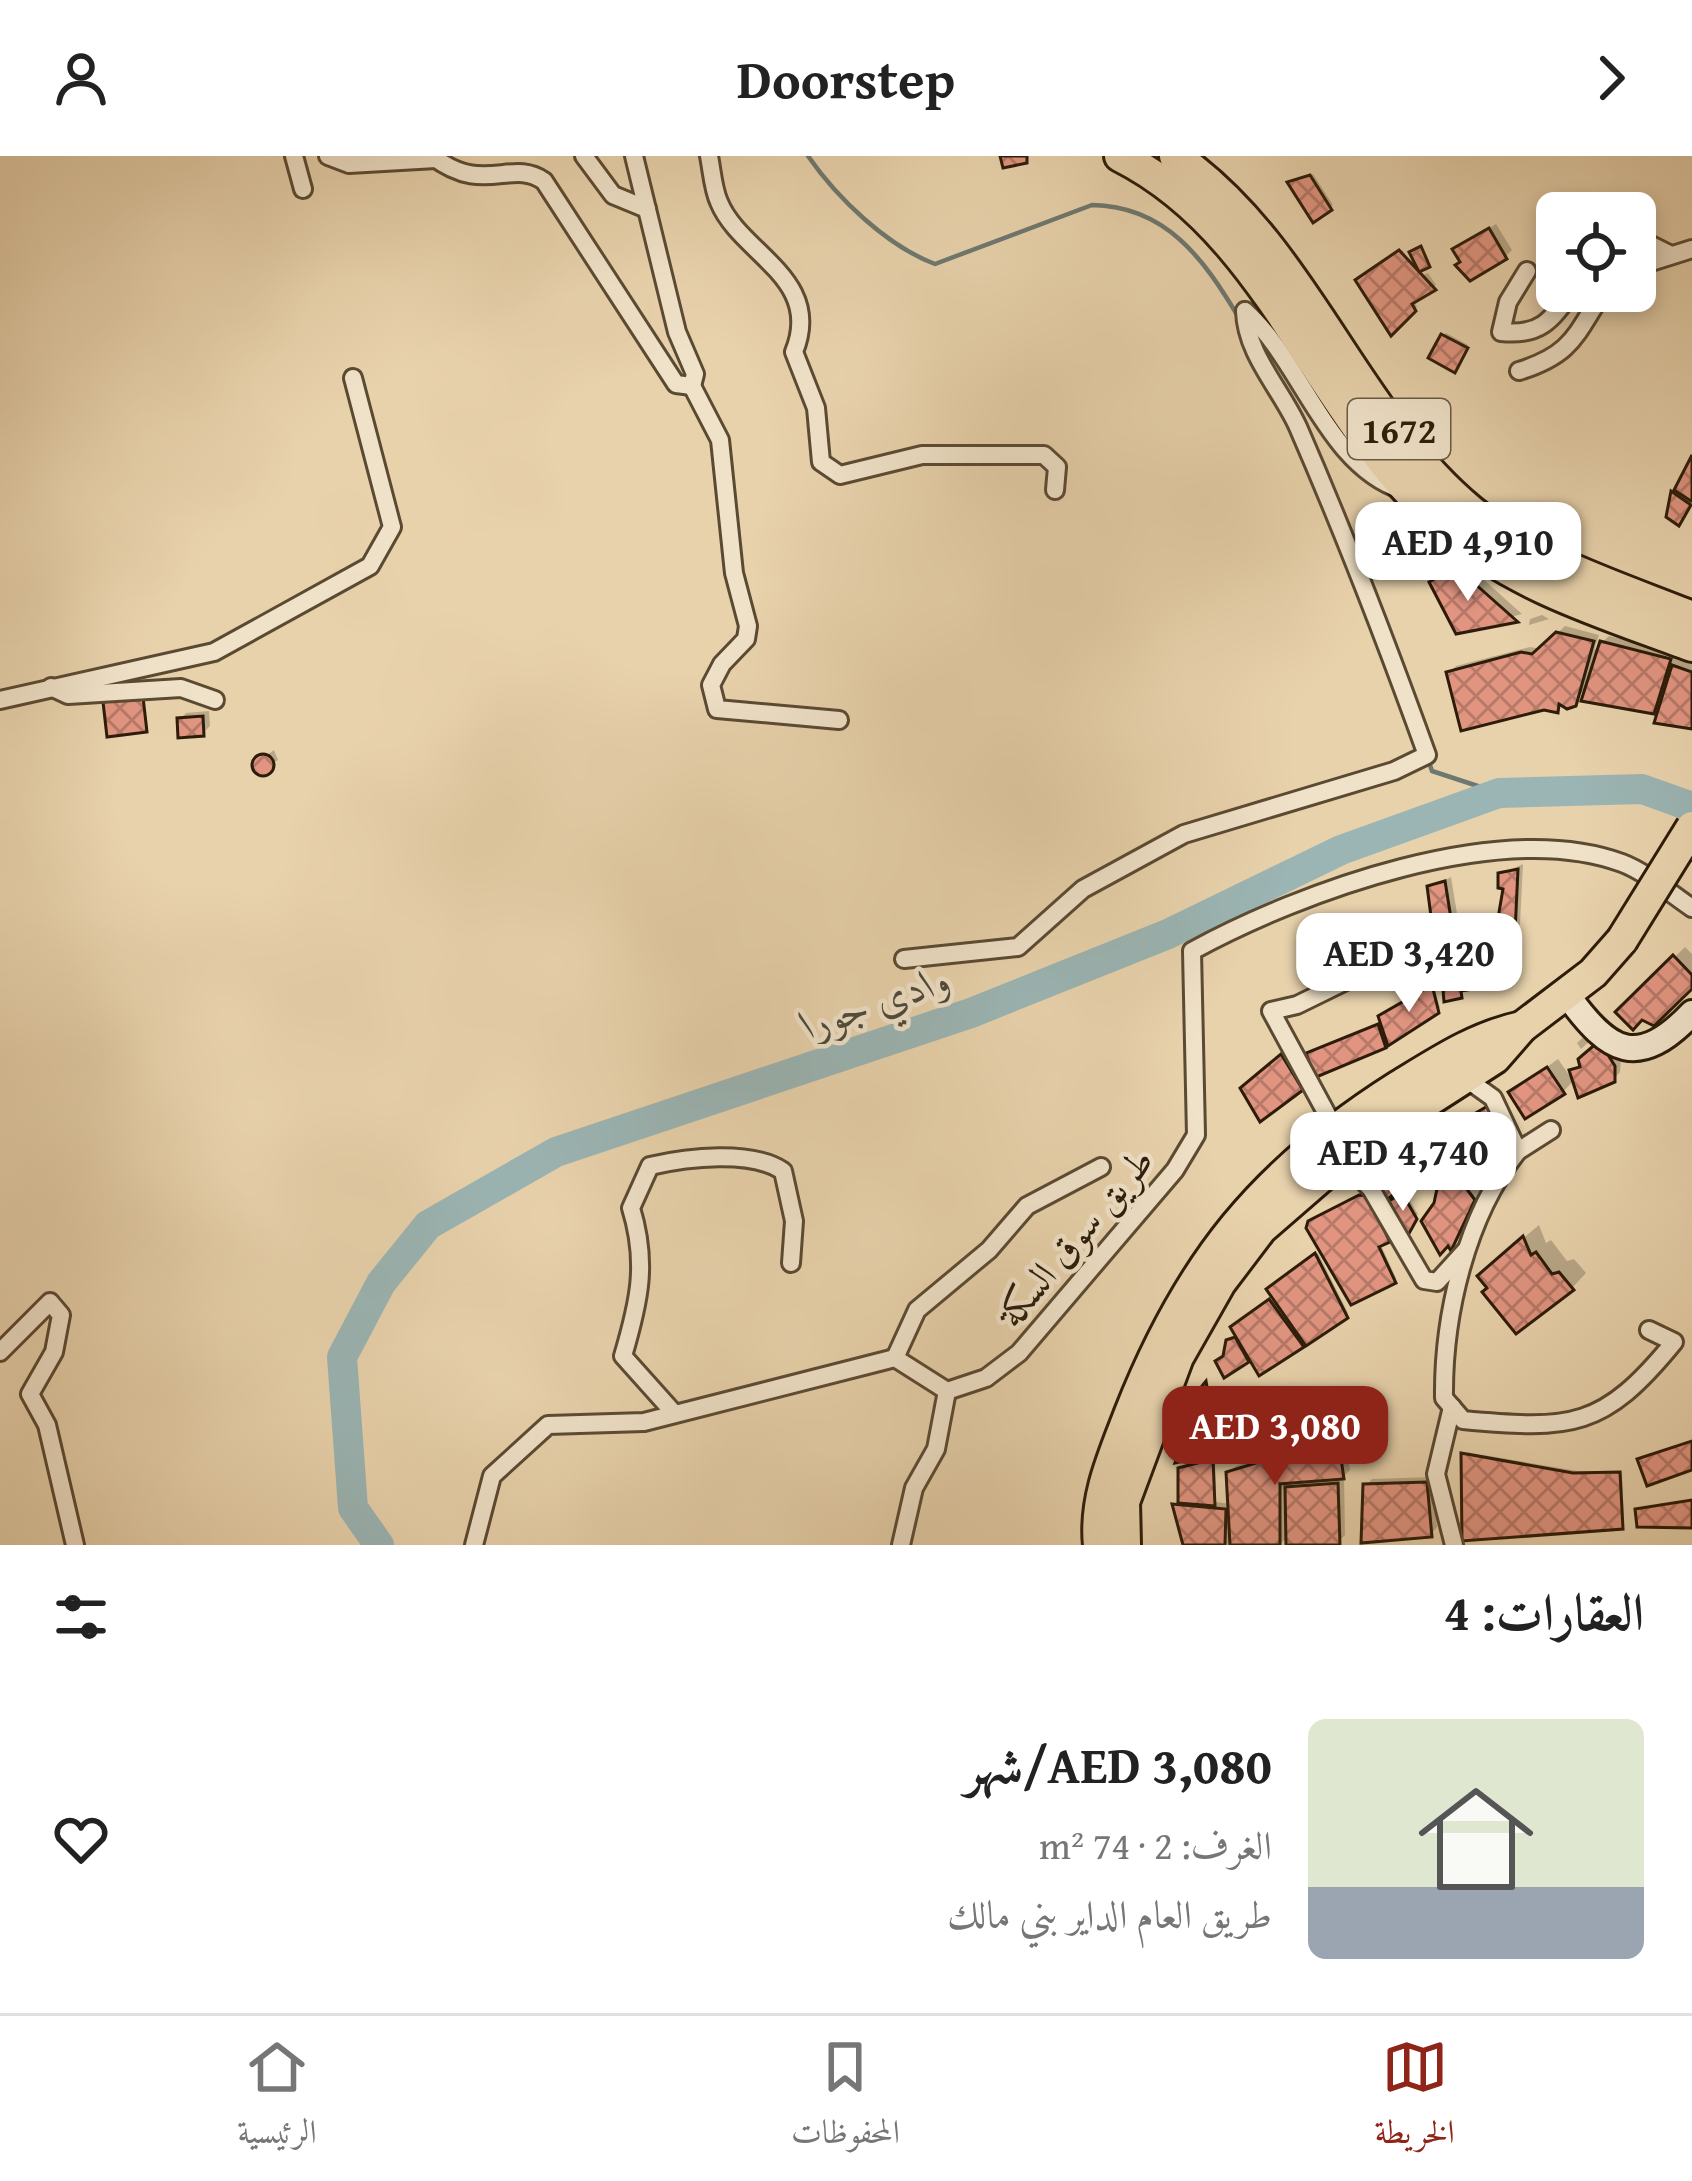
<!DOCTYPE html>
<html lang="ar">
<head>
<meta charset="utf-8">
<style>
  :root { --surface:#fff; --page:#f6f6f6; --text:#222; --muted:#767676; --line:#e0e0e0; --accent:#8f2418 }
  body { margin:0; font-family:"Gentium Book Plus",Amiri,serif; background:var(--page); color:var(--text); direction:rtl; height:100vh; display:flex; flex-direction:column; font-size:45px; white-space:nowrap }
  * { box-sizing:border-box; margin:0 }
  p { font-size:39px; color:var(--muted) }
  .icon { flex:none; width:66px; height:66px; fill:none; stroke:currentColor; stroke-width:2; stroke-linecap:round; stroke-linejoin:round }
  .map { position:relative; height:1389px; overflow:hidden; direction:ltr }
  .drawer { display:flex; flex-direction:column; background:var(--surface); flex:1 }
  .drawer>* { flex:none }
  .controls { position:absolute; left:1536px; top:36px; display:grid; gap:24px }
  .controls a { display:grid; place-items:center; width:120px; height:120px; border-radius:18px; background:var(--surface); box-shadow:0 6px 18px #0003; font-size:60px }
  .price { position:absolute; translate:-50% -102px; padding:0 27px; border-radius:24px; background:#fff; color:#222; font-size:39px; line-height:78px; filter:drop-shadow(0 3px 6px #0008) }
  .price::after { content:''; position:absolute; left:50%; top:72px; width:36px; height:27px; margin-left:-18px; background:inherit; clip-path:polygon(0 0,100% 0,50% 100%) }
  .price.selected { background:var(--accent); color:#fff }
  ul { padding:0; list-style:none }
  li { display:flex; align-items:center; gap:36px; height:300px; padding:0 48px }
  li+li { border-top:3px solid var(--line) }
  li span { display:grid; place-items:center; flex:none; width:336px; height:240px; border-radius:18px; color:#555 }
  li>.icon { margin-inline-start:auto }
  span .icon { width:144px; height:144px; fill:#fffc; stroke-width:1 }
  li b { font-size:51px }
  h2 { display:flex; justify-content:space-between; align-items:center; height:144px; padding:0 48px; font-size:51px }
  header { display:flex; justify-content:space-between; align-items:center; height:156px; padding:0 48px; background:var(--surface); font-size:54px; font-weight:800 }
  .tab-bar { display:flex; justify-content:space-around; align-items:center; height:168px; border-top:3px solid var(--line); background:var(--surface); font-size:33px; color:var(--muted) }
  .tab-bar a { display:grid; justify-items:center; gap:6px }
  .tab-bar .selected { color:var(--accent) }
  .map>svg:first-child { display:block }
</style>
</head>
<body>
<header><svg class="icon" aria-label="forward" viewBox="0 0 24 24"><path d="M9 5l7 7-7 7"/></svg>Doorstep<svg class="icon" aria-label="person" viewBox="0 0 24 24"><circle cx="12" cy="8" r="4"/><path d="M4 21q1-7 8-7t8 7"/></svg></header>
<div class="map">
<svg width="1692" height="1389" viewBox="0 0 1692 1389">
  <defs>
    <pattern id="building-cross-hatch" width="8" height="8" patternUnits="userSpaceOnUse" patternTransform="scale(3)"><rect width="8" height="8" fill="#e19581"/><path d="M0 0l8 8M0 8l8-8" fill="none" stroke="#b77968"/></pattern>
  </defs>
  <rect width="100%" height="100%" fill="#e8d2ac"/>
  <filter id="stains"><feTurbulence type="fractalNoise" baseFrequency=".00167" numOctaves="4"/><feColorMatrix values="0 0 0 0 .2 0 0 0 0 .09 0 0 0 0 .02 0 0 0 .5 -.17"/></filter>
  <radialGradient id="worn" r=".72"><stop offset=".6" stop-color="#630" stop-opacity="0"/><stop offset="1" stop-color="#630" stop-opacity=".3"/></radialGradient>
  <!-- shadow -->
  <g fill="#0003">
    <polygon points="1313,18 1333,49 1314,63 1291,26"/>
    <polygon points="1496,68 1512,94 1505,101 1463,105 1456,94"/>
    <polygon points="1402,94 1421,120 1428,117 1436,129 1413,144 1417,151 1391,175 1359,125"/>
    <polygon points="1446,177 1468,189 1457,211 1443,179"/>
    <polygon points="1464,406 1522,458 1458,475 1432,427"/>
    <polygon points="1542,459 1549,463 1529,469 1530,463"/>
    <polygon points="1565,470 1599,479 1594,494 1609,480 1676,497 1674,502 1692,508 1692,572 1664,543 1653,554 1587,533 1557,554 1450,517 1456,510 1530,491 1541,493"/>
    <polygon points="209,555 210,570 203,577 180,564 186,557"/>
    <polygon points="274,594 278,604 261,615 256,607"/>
    <polygon points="1523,708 1520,768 1513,775 1438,794 1430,732 1451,721 1459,770 1502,758 1507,730 1501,718"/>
    <polygon points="1506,789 1508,816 1463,831 1461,839 1445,822 1458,818 1459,800"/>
    <polygon points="1685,791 1692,798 1692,829 1619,856"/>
    <polygon points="1434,830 1440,852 1384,890 1312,895 1383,867 1384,859"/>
    <polygon points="1588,877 1593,882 1581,893 1577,887"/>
    <polygon points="1606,881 1621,902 1620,916 1613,924 1575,923 1563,936 1512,936 1558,903 1569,919"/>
    <polygon points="1284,899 1304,930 1261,962 1244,932"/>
    <polygon points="1504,939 1521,980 1481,1015 1459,970"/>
    <polygon points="1437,966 1442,978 1451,975 1484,1032 1451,1090 1437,1048 1441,1030 1460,1011 1418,980"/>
    <polygon points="1384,1001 1401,1030 1386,1041 1368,1012"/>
    <polygon points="1405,1037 1418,1058 1406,1076 1395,1043"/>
    <polygon points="1371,1039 1391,1081 1380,1087 1396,1122 1352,1145"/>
    <polygon points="1539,1069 1546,1087 1551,1084 1567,1105 1574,1103 1586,1117 1572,1132 1496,1105"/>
    <polygon points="1318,1097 1348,1157 1260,1216 1250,1200 1218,1205 1237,1178 1233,1172 1276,1141 1270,1133"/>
    <polygon points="1208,1227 1213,1257 1204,1262 1203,1277 1209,1295 1179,1303 1202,1243 1198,1240"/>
    <polygon points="1344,1277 1350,1314 1344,1320 1345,1379 1338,1386 1289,1389 1289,1380 1279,1389 1200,1389 1176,1349 1184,1311 1215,1303 1216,1346 1231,1348 1229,1317 1236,1310 1276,1298 1282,1284"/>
    <polygon points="1466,1296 1577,1315 1622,1315 1624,1368"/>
    <polygon points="1433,1321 1437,1371 1431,1378 1366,1330 1372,1323"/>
  </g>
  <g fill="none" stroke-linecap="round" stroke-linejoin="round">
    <!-- stream -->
    <g stroke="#6f7870" stroke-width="4.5">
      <path d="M808 0C837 42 887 90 935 108L1092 49C1166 50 1204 103 1239 162"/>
      <polyline points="1429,606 1432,615 1499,637"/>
    </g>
    <!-- river -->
    <polyline stroke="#9bb5b4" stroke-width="30" points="379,1389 353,1352 342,1201 381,1127 428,1069 556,996 971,857 1168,778 1341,694 1499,637 1642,633 1692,651"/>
  </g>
  <!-- building -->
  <g fill="url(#building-cross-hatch)" stroke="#2c1c09" stroke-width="3">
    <polygon points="1000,0 1027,0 1027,7 1003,12"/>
    <polygon points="1310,19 1332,54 1313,67 1287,26"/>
    <polygon points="1489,72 1507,103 1470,125 1455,109 1460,106 1452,93"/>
    <polygon points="1421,90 1430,111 1419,116 1409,96"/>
    <polygon points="1399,94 1436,134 1412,148 1416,155 1391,180 1355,124"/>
    <polygon points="1441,178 1468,192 1455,217 1428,202"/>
    <polygon points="1692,299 1692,344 1691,345 1674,334"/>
    <polygon points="1671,335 1691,349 1679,370 1666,361"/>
    <polygon points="1456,411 1518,466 1456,478 1429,426"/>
    <polygon points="1556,476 1594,485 1576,550 1567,553 1559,548 1558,557 1544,554 1461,575 1446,516 1521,496 1532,498"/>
    <polygon points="1600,485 1671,503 1654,558 1581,545"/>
    <polygon points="1672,509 1692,516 1692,573 1654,567"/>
    <polygon points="143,541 147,576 107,581 103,546"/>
    <polygon points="203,560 204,580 178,582 177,562"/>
    <circle cx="263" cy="609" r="11"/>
    <polygon points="1518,713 1515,777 1436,798 1427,730 1445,725 1453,775 1498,762 1503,733 1498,732 1498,717"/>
    <polygon points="1504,790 1510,818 1484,824 1485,831 1461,835 1462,842 1444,846 1442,821 1455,820 1453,802"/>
    <polygon points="1673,799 1692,819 1692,833 1654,870 1642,864 1633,874 1615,856"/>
    <polygon points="1432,829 1439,857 1388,890 1378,860"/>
    <polygon points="1378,868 1386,892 1314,922 1306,897"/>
    <polygon points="1599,885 1615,910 1615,926 1578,942 1569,914 1580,911 1578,903"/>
    <polygon points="1281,898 1303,934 1260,966 1240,932"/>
    <polygon points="1547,911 1565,938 1525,963 1508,936"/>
    <polygon points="1493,947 1512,993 1480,1019 1455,969"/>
    <polygon points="1434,966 1439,978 1448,976 1477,1028 1470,1032 1454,1006 1438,1020 1414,980"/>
    <polygon points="1381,1001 1400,1034 1385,1045 1364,1012"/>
    <polygon points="1453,1014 1475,1044 1451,1095 1448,1090 1440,1099 1421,1065 1434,1047 1438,1028"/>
    <polygon points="1402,1037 1417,1063 1406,1083 1389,1045"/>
    <polygon points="1359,1039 1368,1040 1390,1086 1379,1091 1396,1127 1351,1149 1306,1072 1308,1065"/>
    <polygon points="1523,1080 1531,1099 1536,1096 1552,1118 1559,1116 1574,1134 1516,1178 1482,1136 1487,1132 1477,1120"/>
    <polygon points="1315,1097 1348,1162 1306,1190 1266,1133"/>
    <polygon points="1269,1143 1304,1191 1259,1220 1230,1171"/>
    <polygon points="1235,1181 1249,1206 1224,1222 1215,1205 1223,1200 1226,1184"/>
    <polygon points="1206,1225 1212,1263 1202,1266 1201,1280 1208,1300 1175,1307 1198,1244 1194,1240"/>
    <polygon points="1338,1282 1344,1323 1280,1328 1280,1389 1230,1389 1226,1316 1273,1302 1272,1290"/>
    <polygon points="1692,1285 1692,1314 1647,1330 1637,1303"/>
    <polygon points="1461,1297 1573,1317 1620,1316 1623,1373 1462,1385"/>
    <polygon points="1213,1303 1215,1350 1178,1347 1178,1312"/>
    <polygon points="1427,1326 1432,1381 1361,1387 1363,1328"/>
    <polygon points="1338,1327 1340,1389 1286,1389 1285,1331"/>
    <polygon points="1692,1344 1692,1372 1637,1371 1635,1353"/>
    <polygon points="1172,1348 1226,1353 1225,1389 1183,1389"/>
  </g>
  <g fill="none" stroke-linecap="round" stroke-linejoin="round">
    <defs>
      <g id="street">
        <polyline points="294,0 303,33"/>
        <polyline points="328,0 349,8 436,3"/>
        <path d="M432 0C484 40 511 2 544 25L676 228 692 230 695 218 677 176 634 0"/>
        <polyline points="584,0 613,39 647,53"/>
        <path d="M709 0C712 15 713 33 719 46 740 98 824 122 794 196L816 252 821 306 840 319 922 299H1044L1057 311 1055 334"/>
        <polyline points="1635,88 1643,85 1671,99"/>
        <polyline points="1635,111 1692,93"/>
        <path d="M1527 115 1508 146 1501 176C1539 180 1551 166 1572 135"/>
        <path d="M1245 155C1302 205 1326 309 1402 334"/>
        <path d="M1519 215C1573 198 1575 179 1604 135"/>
        <polyline points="692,230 720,284 734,417 748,470 746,483 722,508 711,529 717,553 839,564"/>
        <polyline points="51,531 68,539 181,532 215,544"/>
        <polyline points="0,544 214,496 370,410 392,371 353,222"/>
        <path d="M904 803 1018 791 1083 733 1184 678 1394 615 1427 599C1387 488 1345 379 1298 271 1281 233 1246 198 1245 155"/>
        <path d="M1465 922 1493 942 1518 995C1466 1060 1443 1160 1444 1242L1463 1264C1572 1274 1603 1273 1674 1186L1649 1174"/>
        <polyline points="1335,973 1271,855 1297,849 1352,822"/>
        <polyline points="1518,995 1551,974"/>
        <polyline points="1341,1002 1371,1033 1424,1124 1437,1126 1465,1095"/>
        <polyline points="0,1196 50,1146 61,1159 54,1196 30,1238 47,1269 75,1389"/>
        <polyline points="895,1202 917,1154 989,1094 1027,1050 1101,1011"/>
        <path d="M947 1235 986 1222 1019 1197 1175 1014 1196 979 1192 795C1300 736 1500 662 1622 707 1646 716 1671 738 1692 752"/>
        <polyline points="1452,1251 1436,1318 1454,1389"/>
        <path d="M674 1257 623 1200C639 1146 648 1107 631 1052L650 1010C688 1001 752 994 783 1015L794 1065 791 1107"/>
        <polyline points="474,1389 492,1320 548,1269 644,1266 895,1202 947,1235"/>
        <polyline points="901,1389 914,1332 936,1293 947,1235"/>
      </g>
      <path id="secondary" d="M1568 840C1609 897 1638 914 1692 857"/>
      <g id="highway">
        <path d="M1120 0C1275 78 1318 265 1447 372 1518 432 1607 458 1692 490"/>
        <path d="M1175 0C1306 91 1351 256 1471 355 1531 404 1620 432 1692 461"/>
        <path d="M1099 1389C1094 1342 1114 1299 1130 1257 1189 1107 1263 1016 1399 930 1440 905 1476 881 1522 871"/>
        <polyline points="1125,1389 1124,1346 1178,1201 1220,1127 1261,1073 1352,994 1495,902 1522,871 1593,817 1622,784"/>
      </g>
    </defs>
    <!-- street casing -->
    <use href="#street" stroke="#5b4a32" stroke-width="22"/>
    <!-- secondary casing -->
    <use href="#secondary" stroke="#2c1c09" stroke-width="30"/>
    <!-- highway casing -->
    <use href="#highway" stroke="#2c1c09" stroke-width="36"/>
    <!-- street -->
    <use href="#street" stroke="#f0e2c9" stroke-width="16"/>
    <!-- secondary -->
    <use href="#secondary" stroke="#f0e2c9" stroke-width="24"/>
    <!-- highway -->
    <use href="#highway" stroke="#e8d2ac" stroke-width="30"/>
    <defs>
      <polyline id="highway-bridge" points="1622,784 1692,671"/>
    </defs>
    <!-- highway-bridge casing -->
    <use href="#highway-bridge" stroke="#2c1c09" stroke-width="36" stroke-linecap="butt"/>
    <!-- highway-bridge -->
    <use href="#highway-bridge" stroke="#e8d2ac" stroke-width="30"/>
  </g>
  <g text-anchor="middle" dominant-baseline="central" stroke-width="9" stroke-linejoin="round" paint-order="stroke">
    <!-- shield labels -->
    <rect fill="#f0e2c9" stroke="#675743" stroke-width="3" x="1348" y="243" width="102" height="60" rx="9"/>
    <g font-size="36" font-weight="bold" fill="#2c1c09">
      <text x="1399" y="273">1672</text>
    </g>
    <!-- street labels -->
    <g font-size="39" fill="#2c1c09" stroke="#f0e2c9">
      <text transform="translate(1074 1080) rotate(-50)">طريق سوق السكة</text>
    </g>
    <!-- water labels -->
    <g font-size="42" font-style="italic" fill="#4d4a3c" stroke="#f0e2c9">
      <text transform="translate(876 844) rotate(-19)">وادي جورا</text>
    </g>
  </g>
  <rect width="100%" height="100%" filter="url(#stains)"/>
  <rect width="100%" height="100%" fill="url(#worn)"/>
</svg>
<div class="controls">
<a><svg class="icon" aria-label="locate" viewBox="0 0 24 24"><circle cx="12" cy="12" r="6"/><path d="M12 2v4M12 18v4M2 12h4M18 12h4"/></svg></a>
</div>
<b class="price" style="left:1468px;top:448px">AED 4,910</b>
<b class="price" style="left:1409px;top:859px">AED 3,420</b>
<b class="price" style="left:1403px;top:1058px">AED 4,740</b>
<b class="price selected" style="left:1275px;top:1332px">AED 3,080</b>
</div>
<section class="drawer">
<h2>العقارات: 4<svg class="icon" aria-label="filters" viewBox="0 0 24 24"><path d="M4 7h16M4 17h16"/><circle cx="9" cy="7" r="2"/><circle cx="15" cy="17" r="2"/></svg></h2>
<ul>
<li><span style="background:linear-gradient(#dfe7d0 70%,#9aa5b1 0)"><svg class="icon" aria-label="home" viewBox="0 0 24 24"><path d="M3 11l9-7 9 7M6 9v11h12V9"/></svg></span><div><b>AED 3,080/شهر</b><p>الغرف: 2 · 74 m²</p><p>طريق العام الداير بني مالك</p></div><svg class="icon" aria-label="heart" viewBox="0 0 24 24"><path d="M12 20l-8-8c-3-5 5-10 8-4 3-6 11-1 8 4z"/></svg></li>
</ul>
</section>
<nav class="tab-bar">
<a class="selected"><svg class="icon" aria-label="map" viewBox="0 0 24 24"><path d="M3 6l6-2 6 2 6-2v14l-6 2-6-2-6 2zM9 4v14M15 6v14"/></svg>الخريطة</a>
<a><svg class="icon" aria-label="saved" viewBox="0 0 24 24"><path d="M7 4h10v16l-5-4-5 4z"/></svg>المحفوظات</a>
<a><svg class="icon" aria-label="home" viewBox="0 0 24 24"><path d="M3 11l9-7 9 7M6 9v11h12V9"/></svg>الرئيسية</a>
</nav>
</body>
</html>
